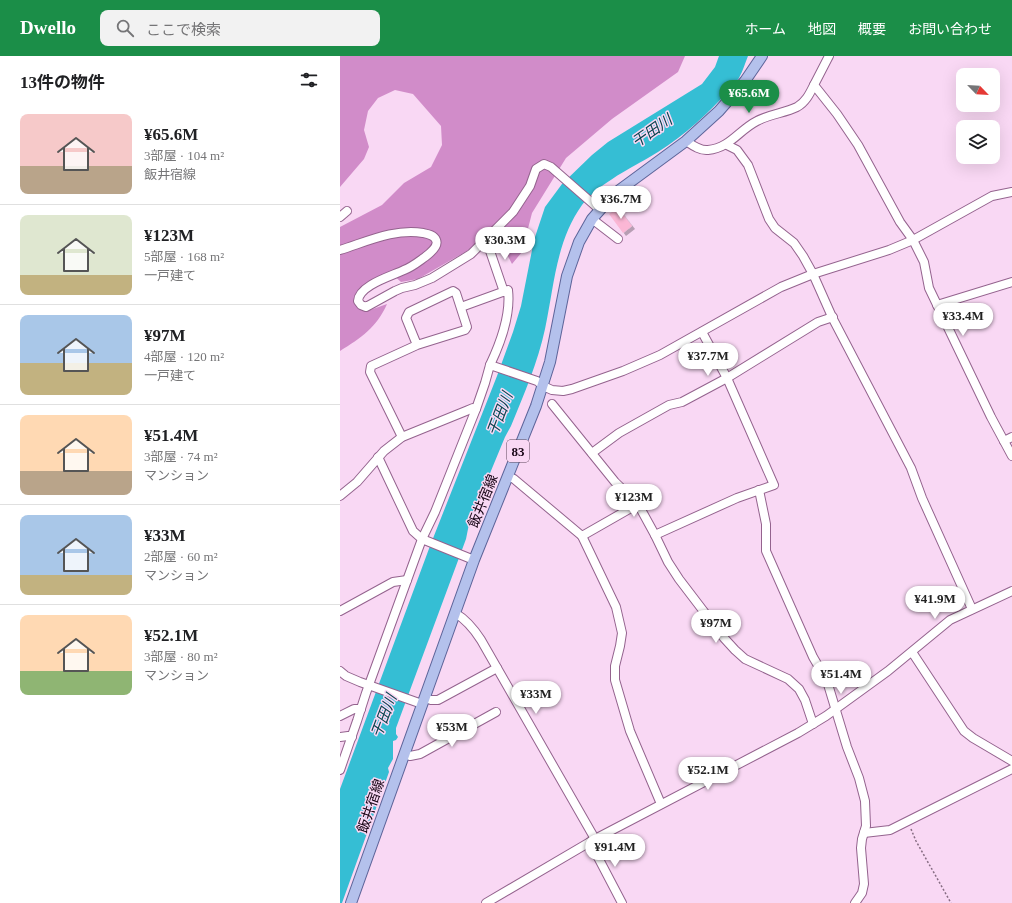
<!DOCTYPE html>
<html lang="ja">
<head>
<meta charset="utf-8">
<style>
  :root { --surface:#fff; --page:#f2f2f2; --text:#202124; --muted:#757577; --line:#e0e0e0; --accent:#1b8e48 }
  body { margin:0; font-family:"Times New Roman","Noto Sans JP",serif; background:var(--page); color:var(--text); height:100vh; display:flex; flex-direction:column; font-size:15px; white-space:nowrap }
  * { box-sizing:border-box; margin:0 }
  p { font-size:13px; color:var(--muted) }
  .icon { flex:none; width:22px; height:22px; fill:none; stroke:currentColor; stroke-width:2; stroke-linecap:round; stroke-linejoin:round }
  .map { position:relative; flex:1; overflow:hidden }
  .panel { display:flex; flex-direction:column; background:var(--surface); width:340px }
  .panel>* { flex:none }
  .needle { width:26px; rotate:115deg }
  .fabs { position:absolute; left:616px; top:12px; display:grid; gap:8px }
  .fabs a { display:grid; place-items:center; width:44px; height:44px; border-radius:8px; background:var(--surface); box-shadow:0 4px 16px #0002; font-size:20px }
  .price { position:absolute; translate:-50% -34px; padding:0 9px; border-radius:14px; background:#fff; color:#222; font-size:13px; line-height:26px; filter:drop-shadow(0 1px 2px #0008) }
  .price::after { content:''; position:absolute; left:50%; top:24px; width:12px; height:9px; margin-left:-6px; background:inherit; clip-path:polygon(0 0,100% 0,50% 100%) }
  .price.active { background:var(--accent); color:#fff }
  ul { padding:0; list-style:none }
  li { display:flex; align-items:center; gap:12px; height:100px; padding:0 20px }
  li+li { border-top:1px solid var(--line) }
  li span { display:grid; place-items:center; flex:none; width:112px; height:80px; border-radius:8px; color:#555 }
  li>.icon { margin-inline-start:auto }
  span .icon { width:48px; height:48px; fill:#fffc; stroke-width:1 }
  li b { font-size:17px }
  h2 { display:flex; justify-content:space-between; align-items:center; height:48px; padding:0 20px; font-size:17px }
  header { display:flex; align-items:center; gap:24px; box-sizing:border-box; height:56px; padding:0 20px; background:var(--accent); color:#fff }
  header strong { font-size:19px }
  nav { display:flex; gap:22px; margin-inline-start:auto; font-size:14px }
  .search { width:280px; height:36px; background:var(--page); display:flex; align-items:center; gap:10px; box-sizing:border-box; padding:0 14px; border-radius:8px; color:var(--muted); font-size:15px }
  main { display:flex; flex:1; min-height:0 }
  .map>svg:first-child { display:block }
</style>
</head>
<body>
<header>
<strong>Dwello</strong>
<div class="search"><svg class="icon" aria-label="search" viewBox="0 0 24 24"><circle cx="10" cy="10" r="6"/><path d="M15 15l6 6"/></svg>ここで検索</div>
<nav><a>ホーム</a><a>地図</a><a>概要</a><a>お問い合わせ</a></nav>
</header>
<main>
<section class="panel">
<h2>13件の物件<svg class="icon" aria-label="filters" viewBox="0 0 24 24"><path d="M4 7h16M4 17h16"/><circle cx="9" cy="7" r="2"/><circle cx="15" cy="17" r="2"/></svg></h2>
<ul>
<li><span style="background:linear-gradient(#f6c9c9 65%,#b9a48a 0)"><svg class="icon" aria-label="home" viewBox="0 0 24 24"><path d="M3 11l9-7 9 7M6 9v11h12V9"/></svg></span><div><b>¥65.6M</b><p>3部屋 · 104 m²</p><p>飯井宿線</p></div></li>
<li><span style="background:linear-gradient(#dfe7d0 75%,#c2b280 0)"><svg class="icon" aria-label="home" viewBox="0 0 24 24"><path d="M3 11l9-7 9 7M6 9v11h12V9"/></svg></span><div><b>¥123M</b><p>5部屋 · 168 m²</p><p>一戸建て</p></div></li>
<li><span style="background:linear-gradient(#a9c7e8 60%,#c2b280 0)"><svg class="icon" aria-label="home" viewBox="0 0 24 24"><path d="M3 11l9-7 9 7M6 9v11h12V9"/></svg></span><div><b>¥97M</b><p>4部屋 · 120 m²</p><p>一戸建て</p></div></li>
<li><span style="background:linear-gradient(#ffd9b3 70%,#b9a48a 0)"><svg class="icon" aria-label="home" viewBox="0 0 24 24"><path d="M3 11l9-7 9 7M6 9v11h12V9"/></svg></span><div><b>¥51.4M</b><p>3部屋 · 74 m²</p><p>マンション</p></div></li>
<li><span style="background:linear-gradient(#a9c7e8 75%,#c2b280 0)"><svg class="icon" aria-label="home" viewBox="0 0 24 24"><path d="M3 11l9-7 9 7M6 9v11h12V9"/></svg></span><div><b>¥33M</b><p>2部屋 · 60 m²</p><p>マンション</p></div></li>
<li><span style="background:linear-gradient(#ffd9b3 70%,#8fb573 0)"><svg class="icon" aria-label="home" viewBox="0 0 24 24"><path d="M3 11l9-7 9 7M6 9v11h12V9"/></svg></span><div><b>¥52.1M</b><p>3部屋 · 80 m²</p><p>マンション</p></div></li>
</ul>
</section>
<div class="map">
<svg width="672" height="847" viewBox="0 0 672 847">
  <defs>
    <filter id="shadow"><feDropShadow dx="3" dy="3" stdDeviation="0" flood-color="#0004"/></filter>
  </defs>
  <rect width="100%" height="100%" fill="#f9d8f4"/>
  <!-- forest -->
  <path fill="#d18cc9" d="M0 0H345L338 16 272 63 226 102 192 157 182 196 172 208 161 187 146 184 78 223 61 226 50 216 27 228 15 242 21 251 30 254 47 248C37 271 21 282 0 295V171L42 149 64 127 91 111 102 89 101 70 73 38 55 34 38 42 28 55 24 74 29 91 24 103 0 131Z"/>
  <!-- water -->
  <path fill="#35bed4" d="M379 0H408C405 7 403 15 399 22 394 30 387 37 381 43 360 65 335 87 308 102 288 113 255 131 242 149 216 185 214 231 205 273 198 306 184 338 171 370L165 381 129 468 126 483 56 672V678L58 681 56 684 53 685V703L48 712 49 716 2 847H0V733L90 490 157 320 173 276 181 250 194 184 205 151 222 128 252 99 268 86 362 28 375 11Z"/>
  <!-- building -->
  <polygon fill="#fbb7d5" filter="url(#shadow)" points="278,152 292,170 283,177 269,158"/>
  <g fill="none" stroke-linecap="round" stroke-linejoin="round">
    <defs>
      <g id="minor">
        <polyline points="489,0 474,29 497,58 518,89 560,166 573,184 584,206 589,232 651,361 672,400"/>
        <path d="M346 85C352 89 360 95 368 94 390 92 399 74 417 65 430 58 445 57 457 51 466 46 470 37 474 29"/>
        <polyline points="387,89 397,94 408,109 429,163 435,172 454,187 463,200 473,218 493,263 571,412 582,442 632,553"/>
        <polyline points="0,161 7,155"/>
        <polyline points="252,163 278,183"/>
        <polyline points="143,187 150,195 164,236"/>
        <path d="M0 194C26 186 55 172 83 177 88 178 94 179 96 184 99 190 89 198 85 201 78 206 72 211 64 214 52 220 19 229 18 245L21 249 26 251 55 235 62 232 75 229 92 222 131 198 173 156 190 130 196 113 204 108 211 111 259 153"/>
        <polyline points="597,249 672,226"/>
        <path d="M121 251 168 234C171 259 161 286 150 309"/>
        <polyline points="62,381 30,316 31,310 77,289 125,274 127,271 116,237 113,235 69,256 66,262 77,289"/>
        <polyline points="664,385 672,381"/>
        <polyline points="252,397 279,377 329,349 342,346 387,322 478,266 493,261"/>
        <polyline points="38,401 73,475 82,483 134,504"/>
        <polyline points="168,420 174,423 242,480 298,448 275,426 212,348"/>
        <polyline points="419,434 426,468 426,495 473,601 487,625 507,691 519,722 525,745 526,770 522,783 521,792 524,828 522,837 515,847"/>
        <polyline points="0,440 17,426 44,395 62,381 126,355 133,352 136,353"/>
        <polyline points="298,448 315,479 397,442 434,429 387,322 362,276"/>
        <polyline points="315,479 328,506 339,523 384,582 395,594 405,603 448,623 459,633 465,644 473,668"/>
        <polyline points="242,480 276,551 282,577 280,590 275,610 275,624 290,675 321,748"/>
        <polyline points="0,555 53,526 67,524"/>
        <path d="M115 557C127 564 134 573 141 584L255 783"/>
        <polyline points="572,596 624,675 633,682 672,705"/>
        <polyline points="0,615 6,620 20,626 82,648"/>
        <polyline points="85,642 91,644 98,644 157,612"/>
        <polyline points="0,660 14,653 21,653"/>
        <polyline points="0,681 8,680 12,681"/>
        <polyline points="64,698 70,700 80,698 156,656"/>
        <polyline points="0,714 17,665 26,637 82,483 95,456 136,353 145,327 150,309 197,325 203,330 212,334 223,335 232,333 283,315 320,299 441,231 473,218 549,194 573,184 652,140 672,136"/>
        <polyline points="524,777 550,774 672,713"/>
        <polyline points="250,786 282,847"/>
        <polyline points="146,847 255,783 458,677 486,660 548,615 610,564 672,535"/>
      </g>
      <polyline id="major" points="11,847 134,504 196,350 210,306 227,220 239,186 252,163 274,138 346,85 379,55 405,25 422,0"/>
    </defs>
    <!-- minor casing -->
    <use href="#minor" stroke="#94638e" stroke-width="10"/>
    <!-- major casing -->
    <use href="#major" stroke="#5d6499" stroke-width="12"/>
    <!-- path -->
    <polyline stroke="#866c82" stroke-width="1.5" stroke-dasharray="2 2" stroke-linecap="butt" points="571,773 576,785 611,847"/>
    <!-- minor -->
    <use href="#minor" stroke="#fff" stroke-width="8"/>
    <!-- major -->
    <use href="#major" stroke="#b4c1ec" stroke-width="10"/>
  </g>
  <g text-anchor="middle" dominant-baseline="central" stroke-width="3" stroke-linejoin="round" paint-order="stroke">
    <!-- shield labels -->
    <rect fill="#f9d8f4" stroke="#5b4458" stroke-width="1" x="167" y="384" width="22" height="22" rx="3"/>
    <g font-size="13" font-weight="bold" fill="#170515">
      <text x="178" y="395">83</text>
    </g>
    <!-- street labels -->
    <g font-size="14" fill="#170515" stroke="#f9d8f4">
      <text transform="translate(143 445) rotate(-68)">飯井宿線</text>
      <text transform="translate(31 750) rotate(-71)">飯井宿線</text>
    </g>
    <!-- water labels -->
    <g font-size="15" font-style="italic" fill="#06434c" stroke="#f9d8f4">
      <text transform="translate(312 75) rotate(-35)">干田川</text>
      <text transform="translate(160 358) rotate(-69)">干田川</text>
      <text transform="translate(44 660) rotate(-69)">干田川</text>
    </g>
  </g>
</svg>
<div class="fabs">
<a><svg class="needle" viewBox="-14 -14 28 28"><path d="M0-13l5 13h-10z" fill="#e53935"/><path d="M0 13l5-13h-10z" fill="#757577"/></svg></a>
<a><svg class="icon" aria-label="layers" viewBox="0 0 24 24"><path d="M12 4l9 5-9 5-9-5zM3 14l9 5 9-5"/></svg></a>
</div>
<b class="price active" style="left:409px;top:58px">¥65.6M</b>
<b class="price" style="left:281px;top:164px">¥36.7M</b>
<b class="price" style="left:165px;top:205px">¥30.3M</b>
<b class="price" style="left:623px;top:281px">¥33.4M</b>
<b class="price" style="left:368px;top:321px">¥37.7M</b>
<b class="price" style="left:294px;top:462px">¥123M</b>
<b class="price" style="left:595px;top:564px">¥41.9M</b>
<b class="price" style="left:376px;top:588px">¥97M</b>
<b class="price" style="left:501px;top:639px">¥51.4M</b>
<b class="price" style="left:196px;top:659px">¥33M</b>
<b class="price" style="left:112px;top:692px">¥53M</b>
<b class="price" style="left:368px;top:735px">¥52.1M</b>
<b class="price" style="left:275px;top:812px">¥91.4M</b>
</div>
</main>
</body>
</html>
